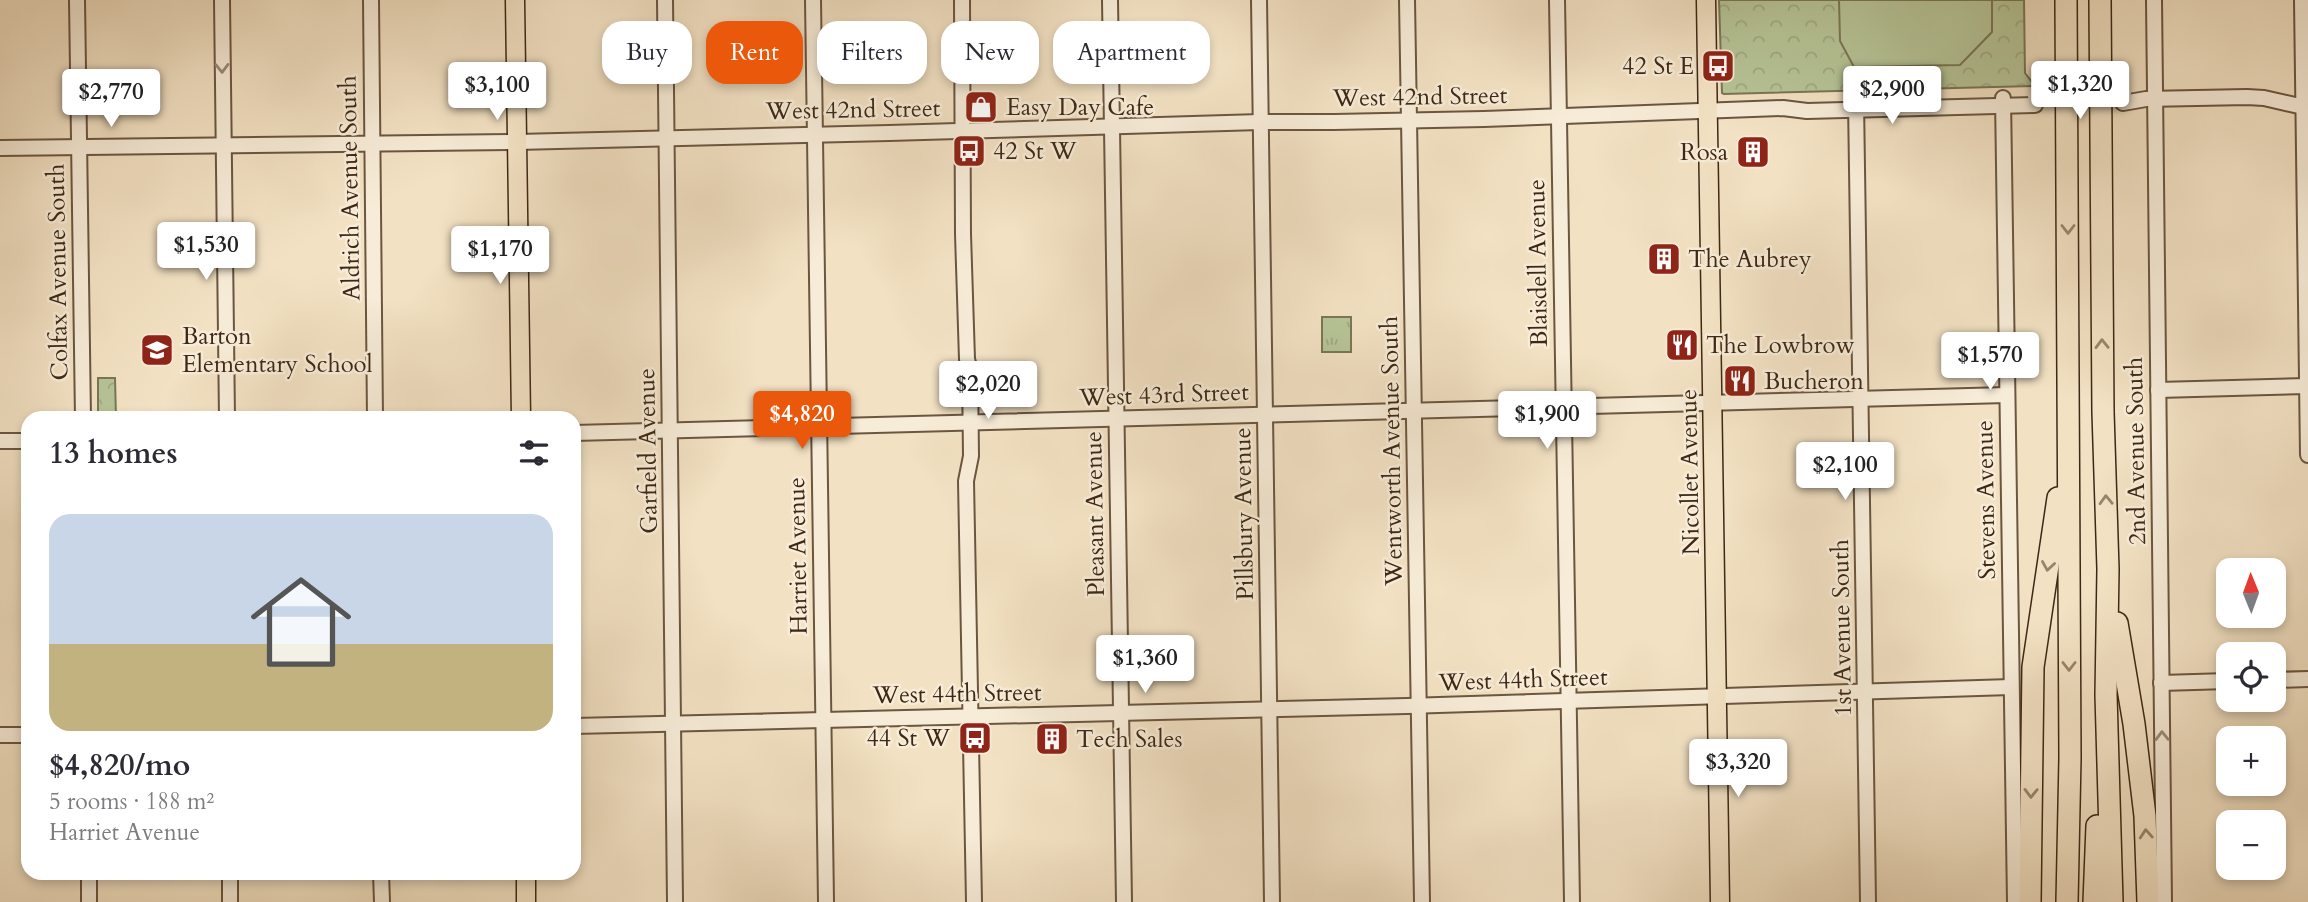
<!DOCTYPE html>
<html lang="en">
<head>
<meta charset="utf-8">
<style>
  :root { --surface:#fff; --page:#f2f2f3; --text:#2b2b33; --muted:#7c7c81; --accent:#ea580c }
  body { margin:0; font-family:Cardo,serif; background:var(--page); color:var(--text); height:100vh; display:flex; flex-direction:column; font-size:26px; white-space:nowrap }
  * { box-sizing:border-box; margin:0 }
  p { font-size:23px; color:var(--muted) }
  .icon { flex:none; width:38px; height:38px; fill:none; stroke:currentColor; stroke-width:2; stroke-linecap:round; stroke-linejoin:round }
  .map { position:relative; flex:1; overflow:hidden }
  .drawer { position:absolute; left:21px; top:411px; width:560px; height:469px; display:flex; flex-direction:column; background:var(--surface); border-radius:21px; box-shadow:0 4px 10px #0003 }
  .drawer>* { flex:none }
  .guide { position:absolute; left:602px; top:21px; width:665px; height:63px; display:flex; gap:14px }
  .needle { width:46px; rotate:359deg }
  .controls { position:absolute; left:2216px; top:558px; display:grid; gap:14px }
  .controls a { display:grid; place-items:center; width:70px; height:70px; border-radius:14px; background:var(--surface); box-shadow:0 4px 10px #0003; font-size:35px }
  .price { position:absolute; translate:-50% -60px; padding:0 16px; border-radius:7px; background:#fff; color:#222; font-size:23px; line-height:46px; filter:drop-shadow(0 2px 4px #0008) }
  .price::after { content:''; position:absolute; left:50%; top:42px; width:21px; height:16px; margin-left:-10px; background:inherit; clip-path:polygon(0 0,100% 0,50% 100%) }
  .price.on { background:var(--accent); color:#fff }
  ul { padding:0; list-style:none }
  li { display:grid; align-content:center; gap:14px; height:371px; padding:0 28px }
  li span { display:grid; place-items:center; height:217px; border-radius:21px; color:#555 }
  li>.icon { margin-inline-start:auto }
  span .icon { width:126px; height:126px; fill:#fffc; stroke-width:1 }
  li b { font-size:30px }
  h2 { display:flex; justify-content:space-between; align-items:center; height:84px; padding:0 28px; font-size:30px }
  .chip { padding:0 24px; border-radius:21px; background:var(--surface); box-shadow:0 4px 10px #0003; font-size:24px; line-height:63px }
  .chip.on { background:var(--accent); color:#fff }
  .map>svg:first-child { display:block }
</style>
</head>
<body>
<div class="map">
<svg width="2308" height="902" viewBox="0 0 2308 902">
  <defs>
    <pattern id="grass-tufts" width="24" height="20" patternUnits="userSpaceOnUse" patternTransform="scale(1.75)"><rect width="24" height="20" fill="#b6c497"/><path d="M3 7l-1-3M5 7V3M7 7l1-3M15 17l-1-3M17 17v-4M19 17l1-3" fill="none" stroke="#9ea881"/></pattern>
    <pattern id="forest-crowns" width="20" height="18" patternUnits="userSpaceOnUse" patternTransform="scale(1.75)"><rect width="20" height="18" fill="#b6c497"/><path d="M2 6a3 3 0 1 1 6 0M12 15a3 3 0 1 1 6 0" fill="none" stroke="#9ea881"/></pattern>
  </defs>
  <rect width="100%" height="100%" fill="#f2e1c3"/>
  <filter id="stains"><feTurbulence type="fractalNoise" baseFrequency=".00286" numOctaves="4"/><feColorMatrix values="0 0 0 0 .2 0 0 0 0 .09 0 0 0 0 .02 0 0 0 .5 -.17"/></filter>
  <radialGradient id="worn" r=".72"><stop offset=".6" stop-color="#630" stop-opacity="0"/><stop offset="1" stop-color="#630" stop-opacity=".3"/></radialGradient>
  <!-- grass -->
  <rect fill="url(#grass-tufts)" stroke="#7a7656" stroke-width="2" x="1322" y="317" width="29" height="35"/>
  <!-- forest -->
  <g fill="url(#forest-crowns)" stroke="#7a7656" stroke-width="2">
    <polygon points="1719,0 2024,0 2025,73 2035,86 1724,94 1722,93"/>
    <polygon points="98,378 115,378 116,418 98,418"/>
  </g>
  <!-- garden -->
  <polygon fill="#b6c497" stroke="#7a7656" stroke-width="2" points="1839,0 1992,0 1992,32 1960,65 1854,67 1840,41"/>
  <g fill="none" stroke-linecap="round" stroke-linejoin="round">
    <defs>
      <g id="minor">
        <polyline points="77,0 83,418"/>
        <polyline points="222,0 227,418"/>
        <polyline points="371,0 375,418"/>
        <polyline points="665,0 675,902"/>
        <polyline points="813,0 826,902"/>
        <polyline points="962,0 963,234 967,359 970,371 971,456 966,481 974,902"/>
        <polyline points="1110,0 1124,902"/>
        <polyline points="1259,0 1272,902"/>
        <polyline points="1407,0 1422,902"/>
        <polyline points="1557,0 1572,902"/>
        <polyline points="2154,0 2164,902"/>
        <polyline points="2302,0 2308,455"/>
        <polyline points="2003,98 2015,902"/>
        <polyline points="1856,102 1868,902"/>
        <polyline points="2123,103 2146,99 2247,97 2264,98 2308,108"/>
        <polyline points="0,148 517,142 889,133 1260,122 1334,122 1484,119 1783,108 1807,111 2035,105"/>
        <polyline points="2158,390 2308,386"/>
        <polyline points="574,433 2007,395"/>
        <polyline points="0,441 28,441"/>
        <polyline points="2273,680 2308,679"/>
        <polyline points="2161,683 2228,681"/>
        <polyline points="574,726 1407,706 2011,687"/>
        <polyline points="0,735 28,735"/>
        <polyline points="89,873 89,902"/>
        <polyline points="230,873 230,902"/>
        <polyline points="381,873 382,902"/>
      </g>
      <g id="major">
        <polyline points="515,0 521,418"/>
        <polyline points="1706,0 1720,902"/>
        <polyline points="526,873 526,902"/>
      </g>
      <g id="highway">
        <polyline points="2066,0 2070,758 2067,902"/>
        <polyline points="2100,0 2103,412 2108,569 2106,695 2112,902"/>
        <polyline points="2117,623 2134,724 2145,816 2148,902"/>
        <polyline points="2030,902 2033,667 2058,498"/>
        <polyline points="2094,902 2097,826"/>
      </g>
    </defs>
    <!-- minor casing -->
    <use href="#minor" stroke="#6b5640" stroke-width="18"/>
    <!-- major casing -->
    <use href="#major" stroke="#3e2815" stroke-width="21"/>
    <!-- highway casing -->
    <use href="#highway" stroke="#3e2815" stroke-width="24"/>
    <!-- minor -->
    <use href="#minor" stroke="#f7ecd8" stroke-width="14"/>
    <!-- major -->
    <use href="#major" stroke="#f2e1c3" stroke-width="18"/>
    <!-- highway -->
    <use href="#highway" stroke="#f2e1c3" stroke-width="21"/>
    <defs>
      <polyline id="minor-bridge" points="2035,96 2124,94"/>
    </defs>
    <!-- minor-bridge casing -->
    <use href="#minor-bridge" stroke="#6b5640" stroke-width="18" stroke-linecap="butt"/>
    <!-- minor-bridge -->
    <use href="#minor-bridge" stroke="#f7ecd8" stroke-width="14"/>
  </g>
  <!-- one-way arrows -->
  <defs><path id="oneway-chevron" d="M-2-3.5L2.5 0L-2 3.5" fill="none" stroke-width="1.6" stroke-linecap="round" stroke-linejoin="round" transform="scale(1.75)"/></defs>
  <g stroke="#9a8a76">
    <use href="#oneway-chevron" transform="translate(222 68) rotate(89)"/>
    <use href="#oneway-chevron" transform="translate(2162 736) rotate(-91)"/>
  </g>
  <g stroke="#98846c">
    <use href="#oneway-chevron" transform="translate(2068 229) rotate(90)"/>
    <use href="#oneway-chevron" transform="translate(2102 344) rotate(-91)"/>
    <use href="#oneway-chevron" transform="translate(2106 500) rotate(-92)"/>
    <use href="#oneway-chevron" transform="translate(2048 566) rotate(99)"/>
    <use href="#oneway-chevron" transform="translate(2069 666) rotate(90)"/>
    <use href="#oneway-chevron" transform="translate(2031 793) rotate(91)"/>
    <use href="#oneway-chevron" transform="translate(2146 834) rotate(-94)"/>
  </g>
  <!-- icons -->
  <defs>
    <symbol id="bus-square" viewBox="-11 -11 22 22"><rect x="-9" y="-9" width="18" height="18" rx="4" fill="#8f2418" stroke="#f7ecd8"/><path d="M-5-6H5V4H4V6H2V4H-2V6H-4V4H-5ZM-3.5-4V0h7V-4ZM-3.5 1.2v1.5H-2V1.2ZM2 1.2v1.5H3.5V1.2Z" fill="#fff"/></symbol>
    <symbol id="shop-square" viewBox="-11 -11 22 22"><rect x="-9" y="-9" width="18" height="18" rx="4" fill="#8f2418" stroke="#f7ecd8"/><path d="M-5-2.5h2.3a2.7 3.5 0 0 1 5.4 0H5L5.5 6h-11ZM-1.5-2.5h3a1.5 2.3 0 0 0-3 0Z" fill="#fff"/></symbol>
    <symbol id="building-square" viewBox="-11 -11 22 22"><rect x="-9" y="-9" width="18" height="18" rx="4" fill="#8f2418" stroke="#f7ecd8"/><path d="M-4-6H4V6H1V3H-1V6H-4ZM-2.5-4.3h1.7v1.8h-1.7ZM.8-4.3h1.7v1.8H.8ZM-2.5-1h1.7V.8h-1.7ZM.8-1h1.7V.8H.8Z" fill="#fff"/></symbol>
    <symbol id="restaurant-square" viewBox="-11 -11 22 22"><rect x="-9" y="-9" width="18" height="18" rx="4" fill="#8f2418" stroke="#f7ecd8"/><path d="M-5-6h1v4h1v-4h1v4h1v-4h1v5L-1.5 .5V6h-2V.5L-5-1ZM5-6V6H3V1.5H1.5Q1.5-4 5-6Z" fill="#fff"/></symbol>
    <symbol id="school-square" viewBox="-11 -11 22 22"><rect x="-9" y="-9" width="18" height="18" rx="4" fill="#8f2418" stroke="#f7ecd8"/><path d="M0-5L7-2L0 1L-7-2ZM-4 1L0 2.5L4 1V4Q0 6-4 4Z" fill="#fff"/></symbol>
  </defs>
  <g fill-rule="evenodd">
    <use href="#bus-square" x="1699" y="47" width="38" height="38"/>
    <use href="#shop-square" x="962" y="88" width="38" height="38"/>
    <use href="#bus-square" x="950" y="132" width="38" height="38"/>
    <use href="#building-square" x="1734" y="133" width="38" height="38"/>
    <use href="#building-square" x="1645" y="240" width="38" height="38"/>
    <use href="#restaurant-square" x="1663" y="326" width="38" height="38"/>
    <use href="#school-square" x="138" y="331" width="38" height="38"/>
    <use href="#restaurant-square" x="1721" y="362" width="38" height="38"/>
    <use href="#bus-square" x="956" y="719" width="38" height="38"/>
    <use href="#building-square" x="1033" y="720" width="38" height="38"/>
  </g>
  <g text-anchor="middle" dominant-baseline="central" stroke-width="5" stroke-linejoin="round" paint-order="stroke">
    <!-- poi labels -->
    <g font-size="24" fill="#3e2815" stroke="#f7ecd8" text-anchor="start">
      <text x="1694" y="66" text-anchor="end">42 St E</text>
      <text x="1006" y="107">Easy Day Cafe</text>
      <text x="993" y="151">42 St W</text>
      <text x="1728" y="152" text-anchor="end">Rosa</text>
      <text x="1688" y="259">The Aubrey</text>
      <text x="182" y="336">Barton<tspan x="182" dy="28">Elementary School</tspan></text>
      <text x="1706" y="345">The Lowbrow</text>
      <text x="1764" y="381">Bucheron</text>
      <text x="950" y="738" text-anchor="end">44 St W</text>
      <text x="1076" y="739">Tech Sales</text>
    </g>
    <!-- street labels -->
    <g font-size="24" fill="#3e2815" stroke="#f7ecd8">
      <text transform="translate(1420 97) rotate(-1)">West 42nd Street</text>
      <text transform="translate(853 110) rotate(-1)">West 42nd Street</text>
      <text transform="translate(350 188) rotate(-91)">Aldrich Avenue South</text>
      <text transform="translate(1538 263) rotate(-91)">Blaisdell Avenue</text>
      <text transform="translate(58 272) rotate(-91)">Colfax Avenue South</text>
      <text transform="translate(1164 395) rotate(-2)">West 43rd Street</text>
      <text transform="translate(648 451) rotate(-91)">Garfield Avenue</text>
      <text transform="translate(1392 451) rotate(-91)">Wentworth Avenue South</text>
      <text transform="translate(2136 451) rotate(-91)">2nd Avenue South</text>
      <text transform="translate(1690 472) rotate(-91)">Nicollet Avenue</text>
      <text transform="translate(1986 500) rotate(-91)">Stevens Avenue</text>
      <text transform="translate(1095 514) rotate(-91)">Pleasant Avenue</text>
      <text transform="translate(1244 514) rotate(-91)">Pillsbury Avenue</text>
      <text transform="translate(798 556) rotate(-91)">Harriet Avenue</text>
      <text transform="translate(1842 628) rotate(-91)">1st Avenue South</text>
      <text transform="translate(1523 680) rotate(-2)">West 44th Street</text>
      <text transform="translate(957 694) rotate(-1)">West 44th Street</text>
    </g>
  </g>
  <rect width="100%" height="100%" filter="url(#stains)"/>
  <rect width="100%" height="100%" fill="url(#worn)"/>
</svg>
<div class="controls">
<a><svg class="needle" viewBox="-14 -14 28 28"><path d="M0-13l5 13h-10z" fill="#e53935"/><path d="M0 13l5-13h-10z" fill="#7c7c81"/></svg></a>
<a><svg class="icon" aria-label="locate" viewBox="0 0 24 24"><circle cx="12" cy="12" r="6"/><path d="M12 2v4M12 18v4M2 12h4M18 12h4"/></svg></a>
<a>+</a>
<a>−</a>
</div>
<b class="price" style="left:2080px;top:121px">$1,320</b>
<b class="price" style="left:497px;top:122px">$3,100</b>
<b class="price" style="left:1892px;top:126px">$2,900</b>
<b class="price" style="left:111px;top:129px">$2,770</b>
<b class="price" style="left:206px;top:282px">$1,530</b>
<b class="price" style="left:500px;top:286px">$1,170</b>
<b class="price" style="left:1990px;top:392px">$1,570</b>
<b class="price" style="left:988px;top:421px">$2,020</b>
<b class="price on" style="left:802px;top:451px">$4,820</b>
<b class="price" style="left:1547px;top:451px">$1,900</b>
<b class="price" style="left:1845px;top:502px">$2,100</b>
<b class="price" style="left:1145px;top:695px">$1,360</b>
<b class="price" style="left:1738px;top:799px">$3,320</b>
<div class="guide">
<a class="chip">Buy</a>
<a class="chip on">Rent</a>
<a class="chip">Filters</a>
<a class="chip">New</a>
<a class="chip">Apartment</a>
</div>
<section class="drawer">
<h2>13 homes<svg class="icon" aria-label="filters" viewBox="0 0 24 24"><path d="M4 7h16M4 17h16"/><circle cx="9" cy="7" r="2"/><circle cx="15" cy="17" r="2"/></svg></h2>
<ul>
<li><span style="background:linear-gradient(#c9d6e8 60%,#c2b280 0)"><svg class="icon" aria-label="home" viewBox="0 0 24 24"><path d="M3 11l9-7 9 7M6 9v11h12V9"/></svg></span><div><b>$4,820/mo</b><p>5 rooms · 188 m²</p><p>Harriet Avenue</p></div></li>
</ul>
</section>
</div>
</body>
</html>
